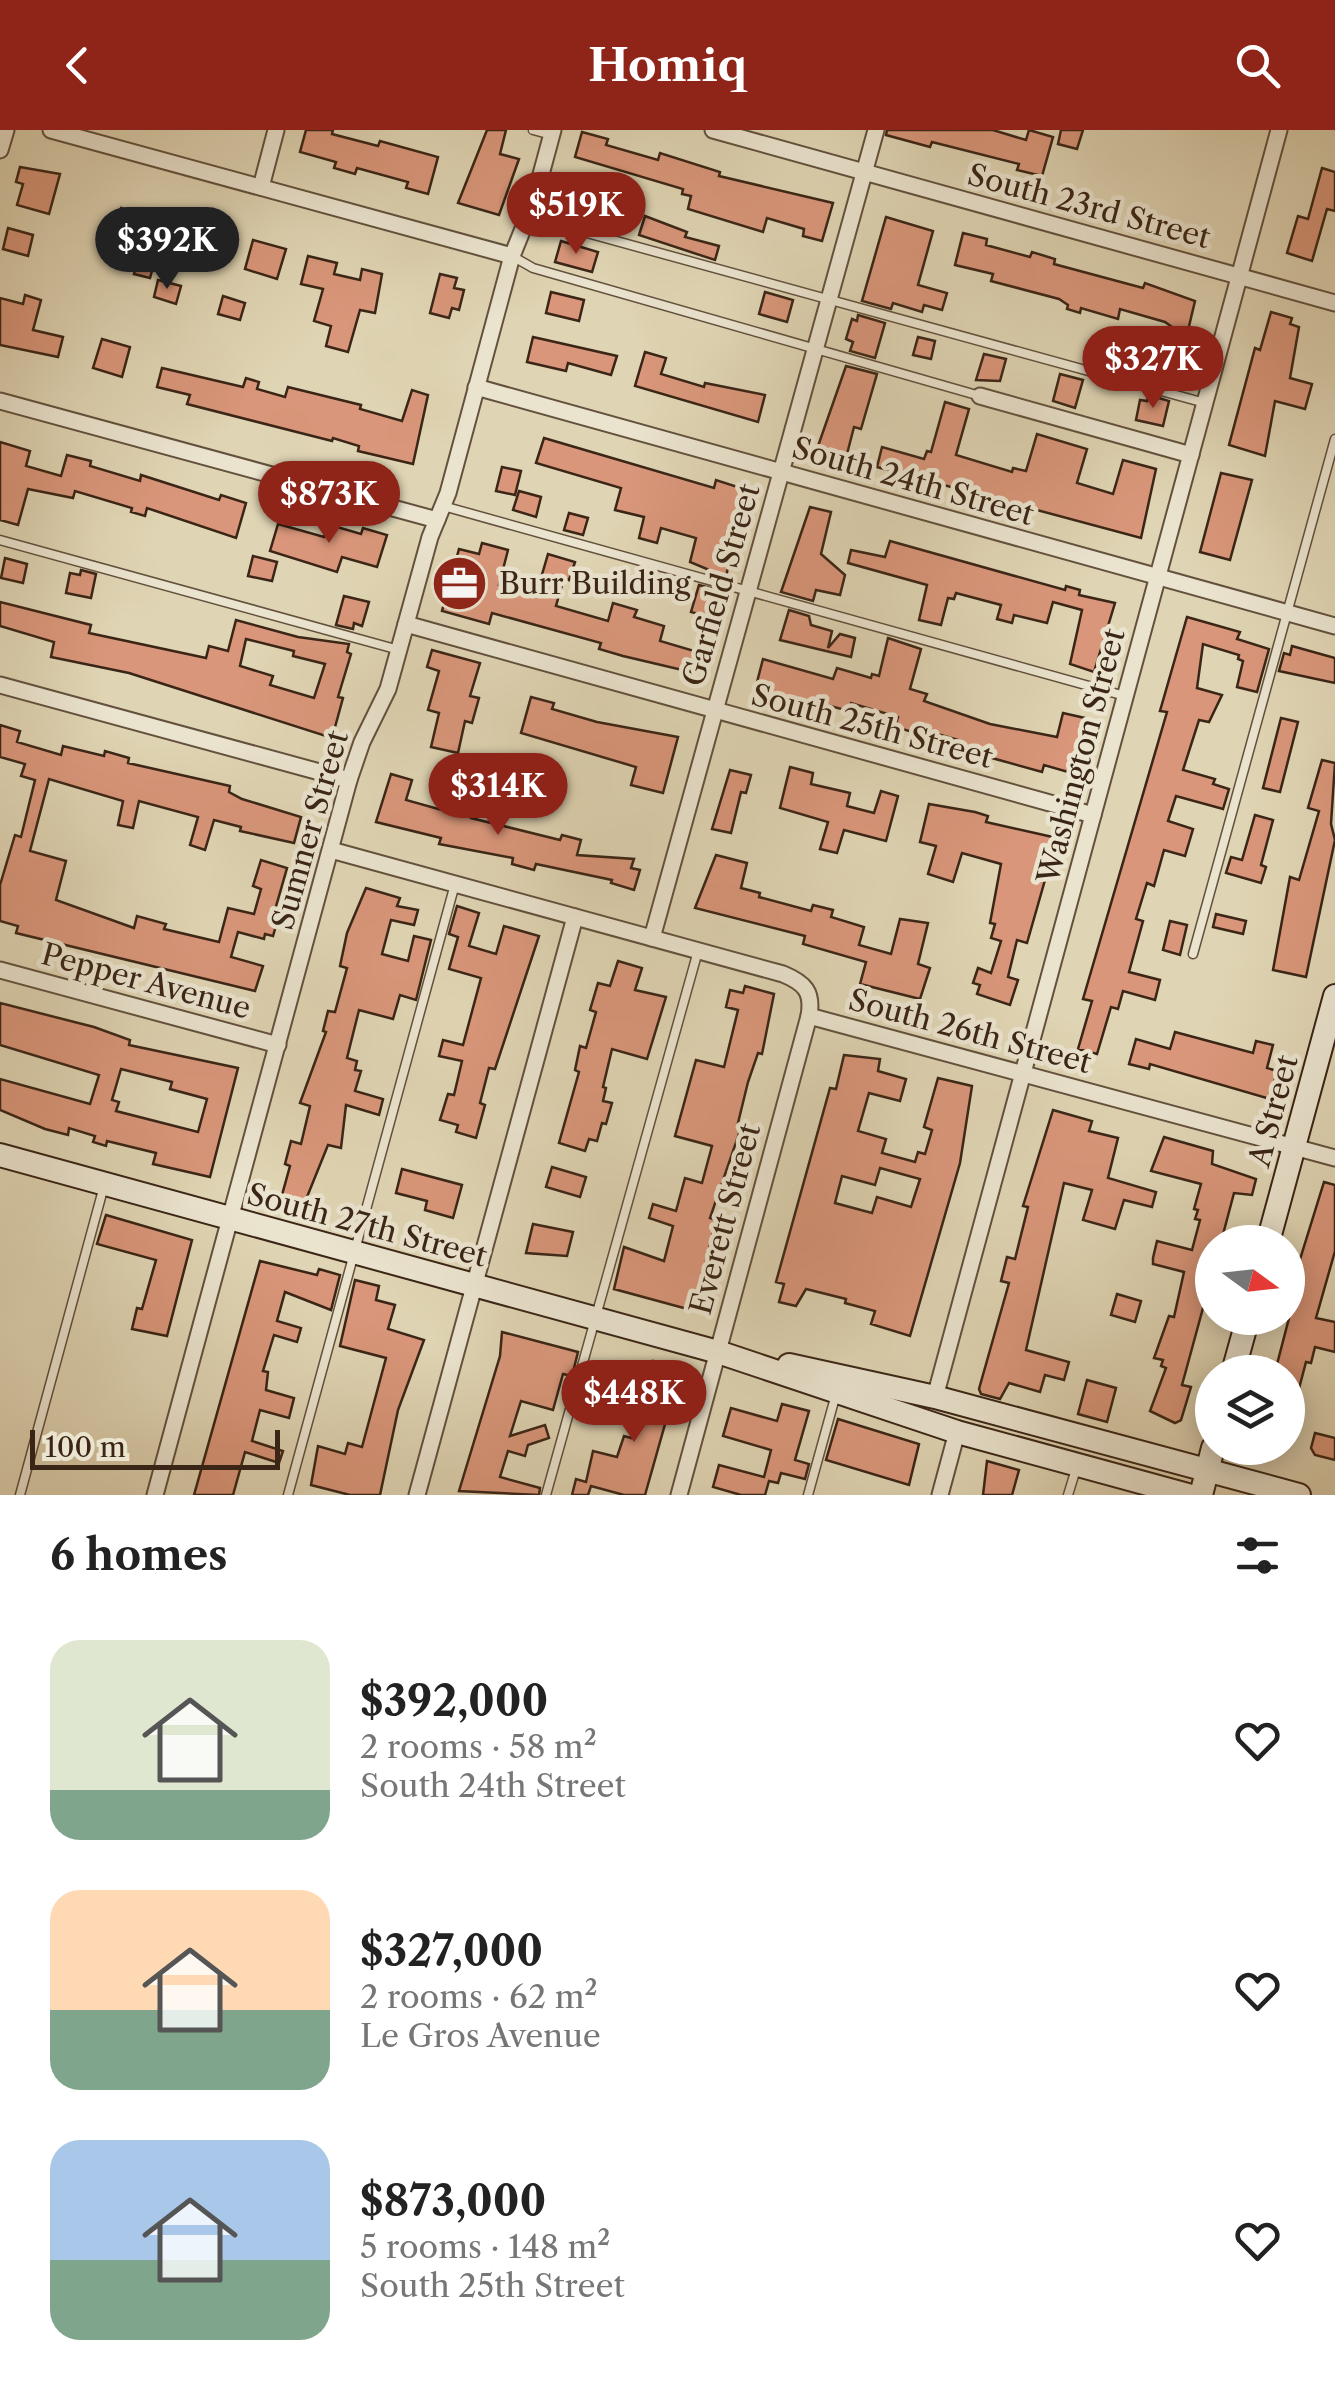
<!DOCTYPE html>
<html lang="en">
<head>
<meta charset="utf-8">
<style>
  :root { --surface:#fff; --page:#f2f2f2; --text:#222; --muted:#767676; --accent:#8f2418 }
  body { margin:0; font-family:"Libre Caslon Text",serif; background:var(--page); color:var(--text); height:100vh; display:flex; flex-direction:column; font-size:38px; white-space:nowrap }
  * { box-sizing:border-box; margin:0 }
  p { font-size:32px; color:var(--muted) }
  .icon { flex:none; width:55px; height:55px; fill:none; stroke:currentColor; stroke-width:2; stroke-linecap:round; stroke-linejoin:round }
  .map { position:relative; height:1365px; overflow:hidden }
  .sheet { display:flex; flex-direction:column; background:var(--surface); flex:1 }
  .sheet>* { flex:none }
  .needle { width:65px; rotate:105deg }
  .buttons { position:absolute; left:1195px; top:1095px; display:grid; gap:20px }
  .buttons a { display:grid; place-items:center; width:110px; height:110px; border-radius:50%; background:var(--surface); box-shadow:0 5px 25px #0003; font-size:50px }
  .scale { position:absolute; left:30px; bottom:25px; width:250px; box-sizing:border-box; padding-left:10px; border:5px solid #3a2516; border-top:0; font-size:28px; line-height:35px; white-space:nowrap; color:#3a2516; -webkit-text-stroke:8px #eae3ce; paint-order:stroke }
  .price { position:absolute; translate:-50% -85px; padding:0 22px; border-radius:35px; background:var(--accent); color:#fff; font-size:32px; line-height:65px; filter:drop-shadow(0 2px 5px #0008) }
  .price::after { content:''; position:absolute; left:50%; top:60px; width:30px; height:22px; margin-left:-15px; background:inherit; clip-path:polygon(0 0,100% 0,50% 100%) }
  .price.on { background:#222; color:#fff }
  ul { padding:0; list-style:none }
  li { display:flex; align-items:center; gap:30px; height:250px; padding:0 50px }
  li span { display:grid; place-items:center; flex:none; width:280px; height:200px; border-radius:30px; color:#555 }
  li>.icon { margin-inline-start:auto }
  span .icon { width:120px; height:120px; fill:#fffc; stroke-width:1 }
  li b { font-size:42px }
  h2 { display:flex; justify-content:space-between; align-items:center; height:120px; padding:0 50px; font-size:42px }
  header { display:flex; justify-content:space-between; align-items:center; height:130px; padding:0 50px; background:var(--accent); color:#fff; font-size:45px; font-weight:700 }
  .map>svg:first-child { display:block }
</style>
</head>
<body>
<header><svg class="icon" aria-label="back" viewBox="0 0 24 24"><path d="M15 5l-7 7 7 7"/></svg>Homiq<svg class="icon" aria-label="search" viewBox="0 0 24 24"><circle cx="10" cy="10" r="6"/><path d="M15 15l6 6"/></svg></header>
<div class="map">
<svg width="1335" height="1365" viewBox="0 0 1335 1365">
  <rect width="100%" height="100%" fill="#dfd4b3"/>
  <filter id="stains"><feTurbulence type="fractalNoise" baseFrequency=".002" numOctaves="4"/><feColorMatrix values="0 0 0 0 .2 0 0 0 0 .09 0 0 0 0 .02 0 0 0 .5 -.17"/></filter>
  <radialGradient id="worn" r=".72"><stop offset=".6" stop-color="#630" stop-opacity="0"/><stop offset="1" stop-color="#630" stop-opacity=".3"/></radialGradient>
  <!-- building -->
  <g fill="#d9967a" stroke="#3a2516" stroke-width="2.5" fill-rule="evenodd">
    <polygon points="306,0 333,0 332,4 378,16 380,11 438,27 428,64 406,58 408,52 357,38 355,44 334,38 336,32 300,22"/>
    <polygon points="487,0 506,0 500,24 519,29 499,85 458,73"/>
    <polygon points="887,0 993,0 1026,10 1029,0 1053,7 1042,46 1017,40 1019,34 932,12 930,17 886,5"/>
    <polygon points="1061,0 1083,0 1077,19 1058,14"/>
    <polygon points="582,2 608,9 606,15 658,30 660,23 720,42 719,46 833,73 822,111 803,106 804,99 767,88 763,102 688,79 691,66 682,64 683,59 575,27"/>
    <polygon points="20,37 60,44 49,84 17,75 23,54 16,52"/>
    <polygon points="1322,38 1335,42 1335,81 1327,79 1312,131 1287,123 1298,86 1308,89"/>
    <polygon points="565,58 600,67 602,61 614,64 610,83 592,78 589,91 559,83"/>
    <polygon points="121,78 155,87 146,120 112,110"/>
    <polygon points="645,86 687,102 685,107 719,116 715,130 639,105"/>
    <polygon points="886,87 933,101 918,155 947,163 942,180 924,175 922,182 893,173 891,179 862,171"/>
    <polygon points="192,92 221,100 213,133 191,128 193,120 185,118"/>
    <polygon points="8,98 33,105 28,126 3,119"/>
    <polygon points="963,103 987,109 986,115 1030,127 1032,122 1055,129 1054,134 1143,158 1145,153 1195,171 1180,234 1185,236 1180,256 1153,251 1158,229 1164,230 1172,197 1165,192 1120,179 1118,189 1081,178 1080,183 1067,179 1068,175 1059,169 991,151 993,144 955,135"/>
    <polygon points="253,110 286,119 277,149 245,139"/>
    <polygon points="561,111 598,122 592,142 555,132"/>
    <polygon points="139,126 155,130 150,148 134,144"/>
    <polygon points="308,126 337,133 334,144 360,150 362,139 382,144 375,183 360,180 348,222 326,216 331,196 314,191 323,159 301,154"/>
    <polygon points="440,144 457,148 454,158 464,160 459,180 452,178 449,188 430,183"/>
    <polygon points="158,150 181,156 176,174 154,167"/>
    <polygon points="551,162 584,170 579,191 546,183"/>
    <polygon points="765,162 793,170 787,192 759,184"/>
    <polygon points="25,165 41,170 33,200 63,207 58,227 0,215 0,168 23,174"/>
    <polygon points="223,166 245,173 240,190 218,184"/>
    <polygon points="1271,182 1292,188 1290,194 1299,197 1290,248 1312,254 1305,279 1275,271 1265,326 1229,315 1255,218 1260,220"/>
    <polygon points="858,185 885,193 875,228 850,221 853,212 846,209 852,189 857,191"/>
    <polygon points="533,207 617,226 611,245 568,233 566,241 527,232"/>
    <polygon points="918,207 935,211 931,229 913,225"/>
    <polygon points="102,209 130,217 122,247 93,238"/>
    <polygon points="645,222 666,228 661,244 704,257 705,253 765,265 758,292 635,256"/>
    <polygon points="984,224 1006,229 1000,251 976,250"/>
    <polygon points="846,236 877,244 861,299 854,297 846,328 817,319"/>
    <polygon points="162,238 243,257 246,248 259,252 257,259 285,267 288,257 361,275 360,279 402,291 412,260 428,265 413,334 358,321 359,316 333,308 332,311 187,274 190,265 157,257"/>
    <polygon points="1060,244 1083,250 1075,278 1053,271"/>
    <polygon points="1149,265 1169,271 1163,296 1136,290 1140,270 1147,271"/>
    <polygon points="945,272 969,279 956,325 1012,342 1013,338 1026,341 1037,304 1087,319 1077,353 1113,364 1123,330 1156,339 1141,408 877,337 882,317 924,329 927,321 931,322"/>
    <polygon points="544,308 714,358 716,350 744,359 726,447 690,432 696,408 661,398 657,413 639,408 644,387 615,380 621,358 536,333"/>
    <polygon points="0,312 30,321 26,336 61,346 67,325 91,331 90,336 140,351 141,345 219,370 221,365 246,373 236,408 147,378 145,386 131,382 132,378 75,361 73,368 28,359 18,395 0,390"/>
    <polygon points="502,337 521,341 515,365 496,361"/>
    <polygon points="1221,343 1252,350 1230,430 1200,422"/>
    <polygon points="519,361 541,367 536,387 513,380"/>
    <polygon points="810,377 831,382 821,424 845,445 840,465 816,460 813,471 781,462"/>
    <polygon points="569,383 588,388 583,405 564,400"/>
    <polygon points="278,394 324,407 327,394 361,404 363,398 387,405 377,437 342,427 337,442 270,421"/>
    <polygon points="890,411 1065,460 1066,456 1080,460 1079,465 1115,473 1094,542 1070,534 1082,480 1053,472 1047,493 1014,485 1012,493 997,489 1001,475 956,463 954,469 948,468 941,495 919,490 927,455 848,433 851,420 885,427"/>
    <polygon points="482,413 508,420 499,455 536,465 548,424 575,432 569,450 564,448 556,476 608,491 613,473 637,480 634,487 664,496 660,511 701,523 695,543 623,526 599,519 601,513 492,483 489,494 442,481 459,419 479,424"/>
    <polygon points="253,426 277,432 272,451 248,446"/>
    <polygon points="5,428 27,434 23,453 1,448"/>
    <polygon points="81,440 96,444 91,468 66,463 70,443 80,445"/>
    <polygon points="699,455 722,461 718,490 691,482"/>
    <polygon points="344,466 369,472 362,496 354,493 353,499 336,495"/>
    <path d="M0 472 91 495 89 503 206 528 209 516 228 521 236 490 298 507 349 514 347 522 351 524 338 567 343 568 332 608 129 543 51 527 54 512 0 496ZM246 509 294 521 293 526 325 534 314 568 270 555 273 546 240 536Z"/>
    <polygon points="789,480 809,486 811,495 832,501 828,518 840,504 855,508 851,527 780,510"/>
    <polygon points="1187,487 1240,502 1237,509 1269,519 1257,562 1237,557 1243,531 1238,529 1239,525 1203,514 1197,558 1222,565 1209,592 1199,590 1183,640 1215,649 1213,654 1229,659 1223,679 1176,666 1168,691 1193,699 1185,726 1164,720 1154,756 1147,753 1136,789 1143,791 1129,842 1160,850 1155,870 1123,861 1118,879 1111,877 1097,924 1078,919 1092,871 1083,869 1167,582 1160,581"/>
    <polygon points="888,508 921,519 910,559 927,564 924,571 990,594 1057,607 1063,583 1085,588 1075,644 1044,635 1042,642 992,628 993,624 961,615 962,611 917,598 916,603 895,597 898,587 851,573 849,581 815,572 814,577 760,564 762,558 756,556 763,529 833,549 837,538 871,548 872,544 879,546"/>
    <polygon points="1292,516 1335,528 1335,553 1279,541 1284,523 1290,525"/>
    <polygon points="432,520 480,533 470,566 479,568 472,593 465,591 458,623 431,617 439,583 428,580 439,541 427,537"/>
    <polygon points="531,567 554,573 552,579 597,592 678,607 663,663 631,655 636,637 521,603"/>
    <polygon points="1281,588 1298,592 1280,662 1263,658"/>
    <polygon points="0,595 20,601 17,612 61,625 63,616 104,626 105,621 129,628 128,633 230,656 229,662 242,669 301,687 294,713 240,701 241,697 214,690 205,720 190,715 198,687 139,671 133,698 118,695 123,671 49,649 30,721 66,731 56,770 134,798 137,786 166,794 164,799 219,812 228,778 254,784 261,759 253,756 261,730 287,738 275,780 280,782 273,806 265,804 264,809 238,802 231,827 263,836 255,861 16,803 18,796 0,791 0,755 15,705 21,707 35,650 21,646 25,634 0,627"/>
    <polygon points="1322,630 1335,633 1331,694 1335,710 1306,847 1273,840 1290,747 1299,750 1319,681 1308,678"/>
    <polygon points="790,637 813,643 811,654 850,663 847,676 874,683 881,661 898,666 886,711 844,700 837,723 820,719 828,692 780,678"/>
    <polygon points="730,640 751,645 746,663 741,662 731,703 712,699"/>
    <polygon points="391,644 412,650 406,670 456,684 458,677 473,681 471,688 560,710 562,705 581,710 577,725 634,729 631,738 640,740 634,760 611,753 612,750 536,734 534,740 512,734 513,728 439,714 441,708 376,692"/>
    <polygon points="929,674 975,682 988,686 986,692 1057,708 1027,813 1017,810 1008,847 1018,850 1010,875 977,864 980,855 973,853 978,838 991,843 1001,811 991,808 995,794 990,793 1001,734 962,723 953,752 928,744 936,716 920,712"/>
    <polygon points="1255,685 1273,690 1261,735 1266,737 1261,753 1226,743 1231,727 1242,730"/>
    <polygon points="716,725 747,733 741,758 760,763 759,767 811,781 813,775 833,780 831,787 864,797 859,815 891,824 900,789 928,793 918,834 930,838 920,869 860,854 866,832 803,814 805,806 695,778"/>
    <polygon points="366,758 400,768 397,776 418,780 414,795 391,790 382,824 408,831 414,806 431,810 416,870 400,865 393,889 359,880 347,928 357,931 355,940 361,941 355,961 383,969 379,985 346,975 341,1018 328,1015 305,1072 282,1065 290,1036 285,1034 291,1011 301,1014 310,976 300,973 326,902 323,901 328,881 335,882 347,838 340,836 347,803"/>
    <polygon points="457,776 479,783 469,816 496,824 504,796 539,806 495,939 489,938 480,973 485,975 476,1008 456,1002 458,995 440,990 448,964 454,965 462,931 439,926 443,910 463,915 481,848 449,839 458,807 449,804"/>
    <polygon points="1216,784 1246,791 1243,804 1213,797"/>
    <polygon points="1170,791 1187,795 1180,825 1163,820"/>
    <polygon points="618,831 642,838 635,860 666,867 647,929 612,919 603,957 606,958 603,971 612,973 606,994 602,993 597,1011 589,1009 585,1021 559,1013 579,942 575,940 580,916 586,918 596,882 590,880 598,853 610,856"/>
    <polygon points="745,856 774,864 762,924 758,923 748,952 738,993 742,995 710,1088 716,1090 704,1140 713,1143 702,1183 614,1159 624,1117 664,1131 673,1096 649,1088 653,1074 676,1081 685,1048 702,1053 712,1016 675,1006 696,930 724,937 738,880 726,877 730,860 743,863"/>
    <path d="M0 873 94 897 130 910 129 915 238 938 210 1047 153 1034 156 1023 107 1011 106 1016 93 1012 95 1006 69 998 68 1005 45 999 0 980V949L90 974 99 945 0 915ZM121 939 172 952 170 959 207 969 198 1002 116 981 119 972 112 970Z"/>
    <polygon points="1175,902 1253,923 1256,911 1273,915 1267,938 1277,941 1270,969 1150,934 1149,939 1129,934 1136,909 1170,919"/>
    <path d="M844 925 880 929 878 941 906 949 900 971 869 963 858 1001 886 1009 882 1023 915 1032 918 1022 925 1024 932 1000 924 997 938 948 972 956 960 1033 910 1206 871 1194 875 1181 845 1173 846 1169 806 1159 796 1176 779 1172 784 1154 776 1152 830 958 836 959ZM880 1038 920 1049 911 1077 877 1067 872 1083 835 1073 842 1046 875 1055Z"/>
    <polygon points="1053,980 1092,991 1089,1001 1118,1008 1108,1048 1156,1062 1152,1077 1124,1070 1115,1099 1083,1090 1092,1060 1064,1053 1026,1220 1069,1232 1064,1250 1045,1245 1040,1262 1009,1253 1000,1269 981,1264 979,1259 1009,1153 1001,1151 1007,1127 1015,1129 1028,1077 1023,1076"/>
    <polygon points="1164,1007 1213,1021 1212,1034 1256,1049 1252,1065 1234,1063 1221,1112 1212,1112 1212,1145 1182,1255 1191,1257 1181,1290 1175,1293 1150,1281 1166,1238 1161,1236 1163,1230 1154,1228 1169,1186 1174,1187 1184,1142 1153,1134 1153,1128 1157,1111 1192,1120 1200,1090 1195,1089 1198,1080 1194,1079 1201,1054 1151,1041"/>
    <polygon points="552,1037 586,1047 580,1067 546,1057"/>
    <polygon points="402,1039 462,1055 453,1088 425,1080 427,1071 396,1063"/>
    <polygon points="1324,1052 1335,1055 1335,1121 1316,1188 1335,1192 1335,1222 1315,1217 1311,1233 1306,1232 1292,1285 1288,1285 1288,1242 1275,1242 1289,1188 1288,1168"/>
    <polygon points="106,1085 192,1110 167,1206 132,1199 137,1178 142,1179 156,1130 97,1114"/>
    <polygon points="533,1094 573,1102 567,1126 526,1123"/>
    <polygon points="260,1131 317,1145 319,1139 340,1145 331,1180 285,1162 277,1191 301,1198 297,1212 274,1205 263,1241 268,1242 266,1260 294,1268 289,1288 260,1280 252,1311 283,1321 279,1333 245,1322 233,1365 194,1365"/>
    <polygon points="355,1150 379,1156 376,1170 395,1175 388,1199 424,1210 398,1280 380,1365 350,1365 311,1355 318,1316 345,1324 348,1313 362,1317 386,1228 340,1216"/>
    <polygon points="1117,1164 1141,1171 1135,1192 1111,1185"/>
    <polygon points="502,1202 578,1222 572,1246 563,1244 553,1280 521,1271 510,1306 545,1295 549,1308 528,1315 525,1326 508,1321 500,1347 540,1358 539,1365 459,1361 500,1226"/>
    <polygon points="653,1231 673,1238 662,1278 669,1280 645,1365 624,1365 591,1356 588,1365 572,1365 576,1349 586,1352 593,1321 617,1327 624,1306 631,1308"/>
    <polygon points="1087,1250 1116,1258 1107,1292 1078,1284"/>
    <polygon points="782,1274 809,1281 795,1330 809,1334 805,1349 781,1343 778,1353 769,1351 765,1365 741,1365 713,1357 719,1335 764,1347 771,1320 723,1306 731,1278 777,1291"/>
    <polygon points="838,1289 919,1314 909,1355 826,1330"/>
    <polygon points="1315,1303 1335,1308 1335,1330 1315,1325 1311,1318"/>
    <polygon points="987,1331 1019,1340 1012,1365 983,1365"/>
  </g>
  <g fill="none" stroke-linecap="round" stroke-linejoin="round">
    <defs>
      <g id="service">
        <polyline points="533,0 552,5"/>
        <polyline points="529,87 1205,273"/>
        <polyline points="512,126 533,138 980,266"/>
        <polyline points="443,376 1125,566"/>
        <polyline points="0,410 399,520"/>
        <polyline points="1193,824 1335,309"/>
        <polyline points="20,1365 104,1056"/>
        <polyline points="288,1365 455,754"/>
        <polyline points="546,1365 698,821"/>
        <polyline points="808,1365 836,1264"/>
        <polyline points="1068,1365 1076,1339"/>
      </g>
      <g id="minor">
        <polyline points="51,0 512,126"/>
        <polyline points="713,0 1335,173"/>
        <polyline points="0,20 6,0"/>
        <polyline points="261,57 276,0"/>
        <polyline points="476,257 1335,496"/>
        <polyline points="980,266 1191,325"/>
        <polyline points="0,271 437,390"/>
        <polyline points="406,494 1093,685"/>
        <polyline points="0,555 349,650"/>
        <path d="M331 720 783 844C805 853 813 862 809 886L679 1365"/>
        <polyline points="652,808 876,0"/>
        <polyline points="0,840 278,915"/>
        <polyline points="809,886 1335,1028"/>
        <polyline points="935,1267 1279,0"/>
        <polyline points="155,1365 349,650 362,612 388,559 430,407 448,363 512,126 533,74 553,0"/>
        <polyline points="417,1365 575,787"/>
        <polyline points="940,1365 957,1302"/>
      </g>
      <g id="secondary">
        <polyline points="0,1025 718,1222 957,1302 1188,1365"/>
        <polyline points="1268,1112 1335,866"/>
        <polyline points="789,1235 935,1267 1299,1365"/>
        <polyline points="1233,1242 1248,1188"/>
        <polyline points="1201,1365 1213,1318"/>
      </g>
    </defs>
    <!-- service casing -->
    <use href="#service" stroke="#63513d" stroke-width="11"/>
    <!-- minor casing -->
    <use href="#minor" stroke="#63513d" stroke-width="19"/>
    <!-- secondary casing -->
    <use href="#secondary" stroke="#3a2516" stroke-width="26"/>
    <!-- service -->
    <use href="#service" stroke="#eae3ce" stroke-width="8"/>
    <!-- minor -->
    <use href="#minor" stroke="#eae3ce" stroke-width="15"/>
    <!-- secondary -->
    <use href="#secondary" stroke="#eae3ce" stroke-width="22"/>
  </g>
  <!-- icons -->
  <defs>
    <symbol id="office-disc" viewBox="-11 -11 22 22"><circle r="9.5" fill="#8f2418" stroke="#eae3ce"/><path d="M-6-3h4V-5.5h4V-3h4V5H-6ZM-1-4.5V-3h2v-1.5ZM-6 0V1H6V0Z" fill="#fff"/></symbol>
  </defs>
  <g fill-rule="evenodd">
    <use href="#office-disc" x="428" y="422" width="63" height="63"/>
  </g>
  <g text-anchor="middle" dominant-baseline="central" stroke-width="9" stroke-linejoin="round" paint-order="stroke">
    <!-- street labels -->
    <g font-size="30" fill="#3a2516" stroke="#eae3ce">
      <text transform="translate(1089 76) rotate(15)">South 23rd Street</text>
      <text transform="translate(913 351) rotate(16)">South 24th Street</text>
      <text transform="translate(721 455) rotate(-74)">Garfield Street</text>
      <text transform="translate(872 596) rotate(15)">South 25th Street</text>
      <text transform="translate(1081 626) rotate(-75)">Washington Street</text>
      <text transform="translate(310 700) rotate(-74)">Sumner Street</text>
      <text transform="translate(146 851) rotate(15)">Pepper Avenue</text>
      <text transform="translate(970 901) rotate(15)">South 26th Street</text>
      <text transform="translate(1273 981) rotate(-75)">A Street</text>
      <text transform="translate(725 1089) rotate(-75)">Everett Street</text>
      <text transform="translate(367 1095) rotate(15)">South 27th Street</text>
    </g>
    <!-- poi labels -->
    <g font-size="30" fill="#3a2516" stroke="#eae3ce" text-anchor="start">
      <text x="499" y="453">Burr Building</text>
    </g>
  </g>
  <rect width="100%" height="100%" filter="url(#stains)"/>
  <rect width="100%" height="100%" fill="url(#worn)"/>
</svg>
<div class="buttons">
<a><svg class="needle" viewBox="-14 -14 28 28"><path d="M0-13l5 13h-10z" fill="#e53935"/><path d="M0 13l5-13h-10z" fill="#767676"/></svg></a>
<a><svg class="icon" aria-label="layers" viewBox="0 0 24 24"><path d="M12 4l9 5-9 5-9-5zM3 14l9 5 9-5"/></svg></a>
</div>
<div class="scale">100 m</div>
<b class="price" style="left:576px;top:127px">$519K</b>
<b class="price on" style="left:167px;top:162px">$392K</b>
<b class="price" style="left:1153px;top:281px">$327K</b>
<b class="price" style="left:329px;top:416px">$873K</b>
<b class="price" style="left:498px;top:708px">$314K</b>
<b class="price" style="left:634px;top:1315px">$448K</b>
</div>
<section class="sheet">
<h2>6 homes<svg class="icon" aria-label="filters" viewBox="0 0 24 24"><path d="M4 7h16M4 17h16"/><circle cx="9" cy="7" r="2"/><circle cx="15" cy="17" r="2"/></svg></h2>
<ul>
<li><span style="background:linear-gradient(#dfe7d0 75%,#7fa58c 0)"><svg class="icon" aria-label="home" viewBox="0 0 24 24"><path d="M3 11l9-7 9 7M6 9v11h12V9"/></svg></span><div><b>$392,000</b><p>2 rooms · 58 m²</p><p>South 24th Street</p></div><svg class="icon" aria-label="heart" viewBox="0 0 24 24"><path d="M12 20l-8-8c-3-5 5-10 8-4 3-6 11-1 8 4z"/></svg></li>
<li><span style="background:linear-gradient(#ffd9b3 60%,#7fa58c 0)"><svg class="icon" aria-label="home" viewBox="0 0 24 24"><path d="M3 11l9-7 9 7M6 9v11h12V9"/></svg></span><div><b>$327,000</b><p>2 rooms · 62 m²</p><p>Le Gros Avenue</p></div><svg class="icon" aria-label="heart" viewBox="0 0 24 24"><path d="M12 20l-8-8c-3-5 5-10 8-4 3-6 11-1 8 4z"/></svg></li>
<li><span style="background:linear-gradient(#a9c7e8 60%,#7fa58c 0)"><svg class="icon" aria-label="home" viewBox="0 0 24 24"><path d="M3 11l9-7 9 7M6 9v11h12V9"/></svg></span><div><b>$873,000</b><p>5 rooms · 148 m²</p><p>South 25th Street</p></div><svg class="icon" aria-label="heart" viewBox="0 0 24 24"><path d="M12 20l-8-8c-3-5 5-10 8-4 3-6 11-1 8 4z"/></svg></li>
</ul>
</section>
</body>
</html>
